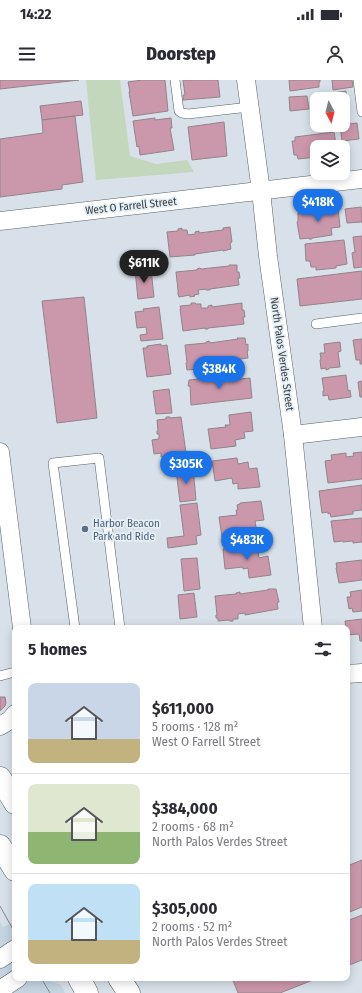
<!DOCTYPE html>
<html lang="en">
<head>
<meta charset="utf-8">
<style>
  :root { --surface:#fff; --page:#f7f7f7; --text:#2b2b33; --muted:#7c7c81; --line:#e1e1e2; --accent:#1a73e8 }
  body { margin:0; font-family:"Fira Sans Condensed",sans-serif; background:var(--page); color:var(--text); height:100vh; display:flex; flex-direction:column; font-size:15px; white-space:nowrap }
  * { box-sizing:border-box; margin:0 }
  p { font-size:13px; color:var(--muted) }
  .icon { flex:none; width:22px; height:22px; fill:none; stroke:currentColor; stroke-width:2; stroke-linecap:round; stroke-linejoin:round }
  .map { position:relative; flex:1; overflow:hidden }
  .details { position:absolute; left:12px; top:545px; width:338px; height:356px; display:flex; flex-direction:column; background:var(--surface); border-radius:8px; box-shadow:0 2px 10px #0003 }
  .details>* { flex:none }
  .needle { width:26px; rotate:173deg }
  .controls { position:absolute; left:310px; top:12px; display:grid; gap:8px }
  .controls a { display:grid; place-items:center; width:40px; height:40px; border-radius:8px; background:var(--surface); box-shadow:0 2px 10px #0003; font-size:20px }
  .price { position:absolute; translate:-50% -34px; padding:0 9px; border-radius:14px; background:var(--accent); color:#fff; font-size:13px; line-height:26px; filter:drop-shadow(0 1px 2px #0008) }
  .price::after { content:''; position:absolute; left:50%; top:24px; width:12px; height:9px; margin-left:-6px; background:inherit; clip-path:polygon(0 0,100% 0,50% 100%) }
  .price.current { background:#222; color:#fff }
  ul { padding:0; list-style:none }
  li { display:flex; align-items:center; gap:12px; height:100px; padding:0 16px }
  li+li { border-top:1px solid var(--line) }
  li span { display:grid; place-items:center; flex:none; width:112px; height:80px; border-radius:8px; color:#555 }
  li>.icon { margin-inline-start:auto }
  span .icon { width:48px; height:48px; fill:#fffc; stroke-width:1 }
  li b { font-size:17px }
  h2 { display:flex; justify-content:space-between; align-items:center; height:48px; padding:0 16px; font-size:17px }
  .status { display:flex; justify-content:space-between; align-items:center; height:28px; padding:0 20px; background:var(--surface); direction:ltr }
  .status svg { height:11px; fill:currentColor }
  header { display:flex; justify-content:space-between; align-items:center; height:52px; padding:0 16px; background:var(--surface); font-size:18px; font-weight:800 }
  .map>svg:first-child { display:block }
</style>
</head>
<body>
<div class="status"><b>14:22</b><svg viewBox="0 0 49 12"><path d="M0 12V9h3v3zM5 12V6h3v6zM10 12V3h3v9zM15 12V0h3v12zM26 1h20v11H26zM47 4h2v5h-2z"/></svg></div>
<header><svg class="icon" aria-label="menu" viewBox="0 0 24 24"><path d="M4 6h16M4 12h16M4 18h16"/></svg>Doorstep<svg class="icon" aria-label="person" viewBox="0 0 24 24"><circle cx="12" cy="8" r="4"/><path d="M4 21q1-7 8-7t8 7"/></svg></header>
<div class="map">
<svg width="362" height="913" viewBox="0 0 362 913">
  <rect width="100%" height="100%" fill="#d8e1e9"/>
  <!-- built -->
  <polygon fill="#c4d5e1" points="0,842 3,847 14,842 15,844 15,898 48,898 50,901 61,905 65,913 0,913"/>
  <!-- green -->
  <polygon fill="#c2d7bb" points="86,0 120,0 130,76 156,84 187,80 194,92 96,100"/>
  <!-- building -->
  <g fill="#cb97ab" stroke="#918589">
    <polygon points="0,0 79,0 0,9"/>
    <polygon points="142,0 165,0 168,31 133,36 129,12 130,12 128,2"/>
    <polygon points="183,0 218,0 220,17 183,20 183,15 185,15"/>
    <polygon points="289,0 320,0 320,2 319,2 319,7 290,11"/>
    <polygon points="332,0 352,0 353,7 333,10"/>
    <polygon points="346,11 349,41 343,42 343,19 327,19 327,14"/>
    <polygon points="307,16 309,29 290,31 289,17"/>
    <polygon points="81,21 83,35 42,40 40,26"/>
    <polygon points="75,36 83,102 62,105 62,109 0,117 0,59 43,53 42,40"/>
    <polygon points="155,38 155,40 171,38 172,48 170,48 174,70 140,75 139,66 137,67 133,41"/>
    <polygon points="224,42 227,76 192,80 188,47"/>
    <polygon points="357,43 359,59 342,61 340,45"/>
    <polygon points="334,52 336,64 332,64 333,67 317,67 317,77 298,79 297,75 294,75 292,61 295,61 295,57"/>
    <polygon points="361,127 362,142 347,143 345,129"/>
    <polygon points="338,128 340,147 331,148 332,155 312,158 312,159 309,159 309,158 300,159 297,142 298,141 298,133"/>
    <polygon points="230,147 232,162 230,163 231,169 223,171 223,170 195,174 195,175 170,177 167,152 178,151 178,149 182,148 182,150 187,150 188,155 195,154 195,152 199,151 199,153 223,150 223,148"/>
    <polygon points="362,156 362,187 354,188 352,173 355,172 353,157"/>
    <polygon points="344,160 347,184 336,186 336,188 316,190 316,187 311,187 310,181 306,181 305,164"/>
    <polygon points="229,185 237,185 237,192 239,192 240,198 238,198 239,205 210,209 210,210 206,210 206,209 198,210 199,214 194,215 195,216 190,217 190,215 179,217 178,214 178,210 176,192 197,190 197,189 200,188 201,189 229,186"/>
    <polygon points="151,189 154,217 138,219 135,190"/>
    <polygon points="362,191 362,219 300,226 297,199"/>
    <polygon points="84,217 97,338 57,343 42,221"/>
    <polygon points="191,223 195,223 196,224 201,224 201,228 208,228 208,226 212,225 212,227 242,223 242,230 244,230 245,237 243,237 244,244 236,245 208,248 208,249 205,249 205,248 183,251 180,229 181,229 180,226 191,225"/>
    <polygon points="159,227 163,259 141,261 140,255 147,254 146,247 137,248 135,232 144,231 143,229"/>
    <polygon points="237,258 245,258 246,265 248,264 248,271 247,271 248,278 218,282 219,283 215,283 215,282 207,283 208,288 203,288 203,290 199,290 199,289 187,290 186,283 187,283 185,265 206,263 206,262 209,261 210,263 238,259"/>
    <polygon points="362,259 362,284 360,284 360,280 356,280 353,260"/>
    <polygon points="340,262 341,271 338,272 340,287 329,288 329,289 326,290 326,288 321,289 320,280 321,279 320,273 325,273 324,264"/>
    <polygon points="161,264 161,266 167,265 171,294 147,297 143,268 147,268 147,266"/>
    <polygon points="346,295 348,311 350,310 351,317 329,320 328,315 323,316 323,311 324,311 322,298"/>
    <polygon points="204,296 204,298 216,297 217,301 250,298 252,318 191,325 190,306 188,306 189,300 200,299 200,297"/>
    <polygon points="362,301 362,317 360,317 358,302"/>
    <polygon points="169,309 172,333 156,334 153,311"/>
    <polygon points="251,332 253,351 244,352 245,358 235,360 236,366 211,369 208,349 226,347 225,345 230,345 229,335"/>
    <polygon points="166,337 170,337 170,338 181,337 186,373 174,375 174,376 171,377 171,375 161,377 161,373 154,374 152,360 159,359 159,354 157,354 157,351 158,351 157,340 166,339"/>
    <polygon points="362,372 362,399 328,403 325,381 332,380 331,375 346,373 346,377 354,376 353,373"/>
    <polygon points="237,378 238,384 248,382 249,389 257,388 260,407 238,409 238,403 233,404 232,398 215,401 212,381"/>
    <polygon points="193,388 196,420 180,422 176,390"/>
    <polygon points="362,405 362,430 353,431 353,434 331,437 330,433 328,434 328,432 322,433 319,411"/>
    <polygon points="261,421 264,440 255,441 256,447 246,449 246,454 222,457 219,437 237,435 236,430 238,430 237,425 240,424 240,423"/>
    <polygon points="197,423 201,455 196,456 197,464 168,468 167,458 184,456 180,425"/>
    <polygon points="362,438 362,462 353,463 353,461 343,462 343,461 334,462 331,441"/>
    <polygon points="248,466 248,472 258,471 259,478 268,476 271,495 249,498 248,488 243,489 243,487 225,489 223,469"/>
    <polygon points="197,478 200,509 184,511 181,479"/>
    <polygon points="362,480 362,500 339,503 336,488 337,488 336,483"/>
    <polygon points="268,509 276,509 279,522 277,523 278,529 245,535 245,533 238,534 238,539 233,539 233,541 230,541 229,540 218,541 218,538 216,538 216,535 217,535 215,516 236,514 236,513 240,512 240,514 268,510"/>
    <polygon points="362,510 362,531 353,532 352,528 349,529 347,517 351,517 350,512"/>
    <polygon points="194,513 197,537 180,539 178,515"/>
    <polygon points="362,539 362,561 360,561 359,554 347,555 347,548 346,548 345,541"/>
    <polygon points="0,617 5,617 6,623 5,626 0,631"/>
    <polygon points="362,780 362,827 347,833 347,786"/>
    <polygon points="362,835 362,880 347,886 347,841"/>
    <polygon points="232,898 318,898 280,913 238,913"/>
  </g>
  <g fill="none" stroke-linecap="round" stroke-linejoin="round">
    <defs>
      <g id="service">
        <polyline points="175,0 179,31 182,33 188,34 249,27"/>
        <polyline points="358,0 362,32"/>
        <polyline points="316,244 362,238"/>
        <polyline points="75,548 53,383 99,378 120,548"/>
        <polyline points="0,596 15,592"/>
      </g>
      <g id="minor">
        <polyline points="246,0 261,111 268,176 293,355 313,548"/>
        <polyline points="0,141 362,99"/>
        <polyline points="293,355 362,347"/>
        <polyline points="0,372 22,548"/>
        <polyline points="347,594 362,593"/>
        <polyline points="0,646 10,640 15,634"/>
        <polyline points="0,879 15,869"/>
        <polyline points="0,910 18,898"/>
      </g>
      <g id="secondary">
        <polyline points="0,698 15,723"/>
        <polyline points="0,766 15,790"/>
        <polyline points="79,898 87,913"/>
        <polyline points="119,898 129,913"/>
      </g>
    </defs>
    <!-- service casing -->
    <use href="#service" stroke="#586067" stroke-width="10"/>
    <!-- minor casing -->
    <use href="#minor" stroke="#586067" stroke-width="19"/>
    <!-- secondary casing -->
    <use href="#secondary" stroke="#586067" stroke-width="23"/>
    <!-- service -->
    <use href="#service" stroke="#fff" stroke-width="9"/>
    <!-- minor -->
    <use href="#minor" stroke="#fff" stroke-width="18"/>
    <!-- secondary -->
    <use href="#secondary" stroke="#fff" stroke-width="22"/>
    <!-- tram -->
    <g stroke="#82888d" stroke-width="1">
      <polyline points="0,826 15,853"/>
      <polyline points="41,898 50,913"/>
    </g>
  </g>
  <!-- markers -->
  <circle fill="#5c6f8a" stroke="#e5eff6" stroke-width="1.5" cx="85" cy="449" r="4"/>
  <g text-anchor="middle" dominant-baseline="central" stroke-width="3.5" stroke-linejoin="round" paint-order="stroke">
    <!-- street labels -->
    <g font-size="11" fill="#393d40" stroke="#e5eff6">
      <text transform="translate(131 126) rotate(-6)">West O Farrell Street</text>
      <text transform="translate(282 274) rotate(82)">North Palos Verdes Street</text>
    </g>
    <!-- service labels -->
    <g font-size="11" fill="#4e5e75" stroke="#e5eff6" text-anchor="start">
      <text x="93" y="443">Harbor Beacon<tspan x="93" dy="13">Park and Ride</tspan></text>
    </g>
  </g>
</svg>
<div class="controls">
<a><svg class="needle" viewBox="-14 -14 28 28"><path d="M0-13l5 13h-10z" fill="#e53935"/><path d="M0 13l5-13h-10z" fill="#7c7c81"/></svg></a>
<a><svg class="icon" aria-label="layers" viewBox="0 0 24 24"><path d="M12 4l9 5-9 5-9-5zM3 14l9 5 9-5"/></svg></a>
</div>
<b class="price" style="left:318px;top:143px">$418K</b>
<b class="price current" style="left:144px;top:204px">$611K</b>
<b class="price" style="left:219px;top:310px">$384K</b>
<b class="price" style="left:186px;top:405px">$305K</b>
<b class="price" style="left:247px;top:481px">$483K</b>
<section class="details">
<h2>5 homes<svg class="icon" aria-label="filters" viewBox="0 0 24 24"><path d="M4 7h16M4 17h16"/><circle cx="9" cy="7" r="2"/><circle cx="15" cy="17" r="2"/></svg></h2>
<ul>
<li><span style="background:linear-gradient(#c9d6e8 70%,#c2b280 0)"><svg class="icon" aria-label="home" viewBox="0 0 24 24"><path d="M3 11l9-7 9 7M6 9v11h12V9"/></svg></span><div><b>$611,000</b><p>5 rooms · 128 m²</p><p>West O Farrell Street</p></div></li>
<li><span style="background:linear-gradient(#dfe7d0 60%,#8fb573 0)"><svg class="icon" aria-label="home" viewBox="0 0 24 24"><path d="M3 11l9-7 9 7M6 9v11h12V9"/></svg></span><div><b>$384,000</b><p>2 rooms · 68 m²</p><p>North Palos Verdes Street</p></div></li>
<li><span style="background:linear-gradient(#bfe0f5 70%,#c2b280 0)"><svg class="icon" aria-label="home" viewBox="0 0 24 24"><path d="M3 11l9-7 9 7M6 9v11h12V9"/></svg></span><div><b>$305,000</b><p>2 rooms · 52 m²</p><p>North Palos Verdes Street</p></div></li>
</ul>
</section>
</div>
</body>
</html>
